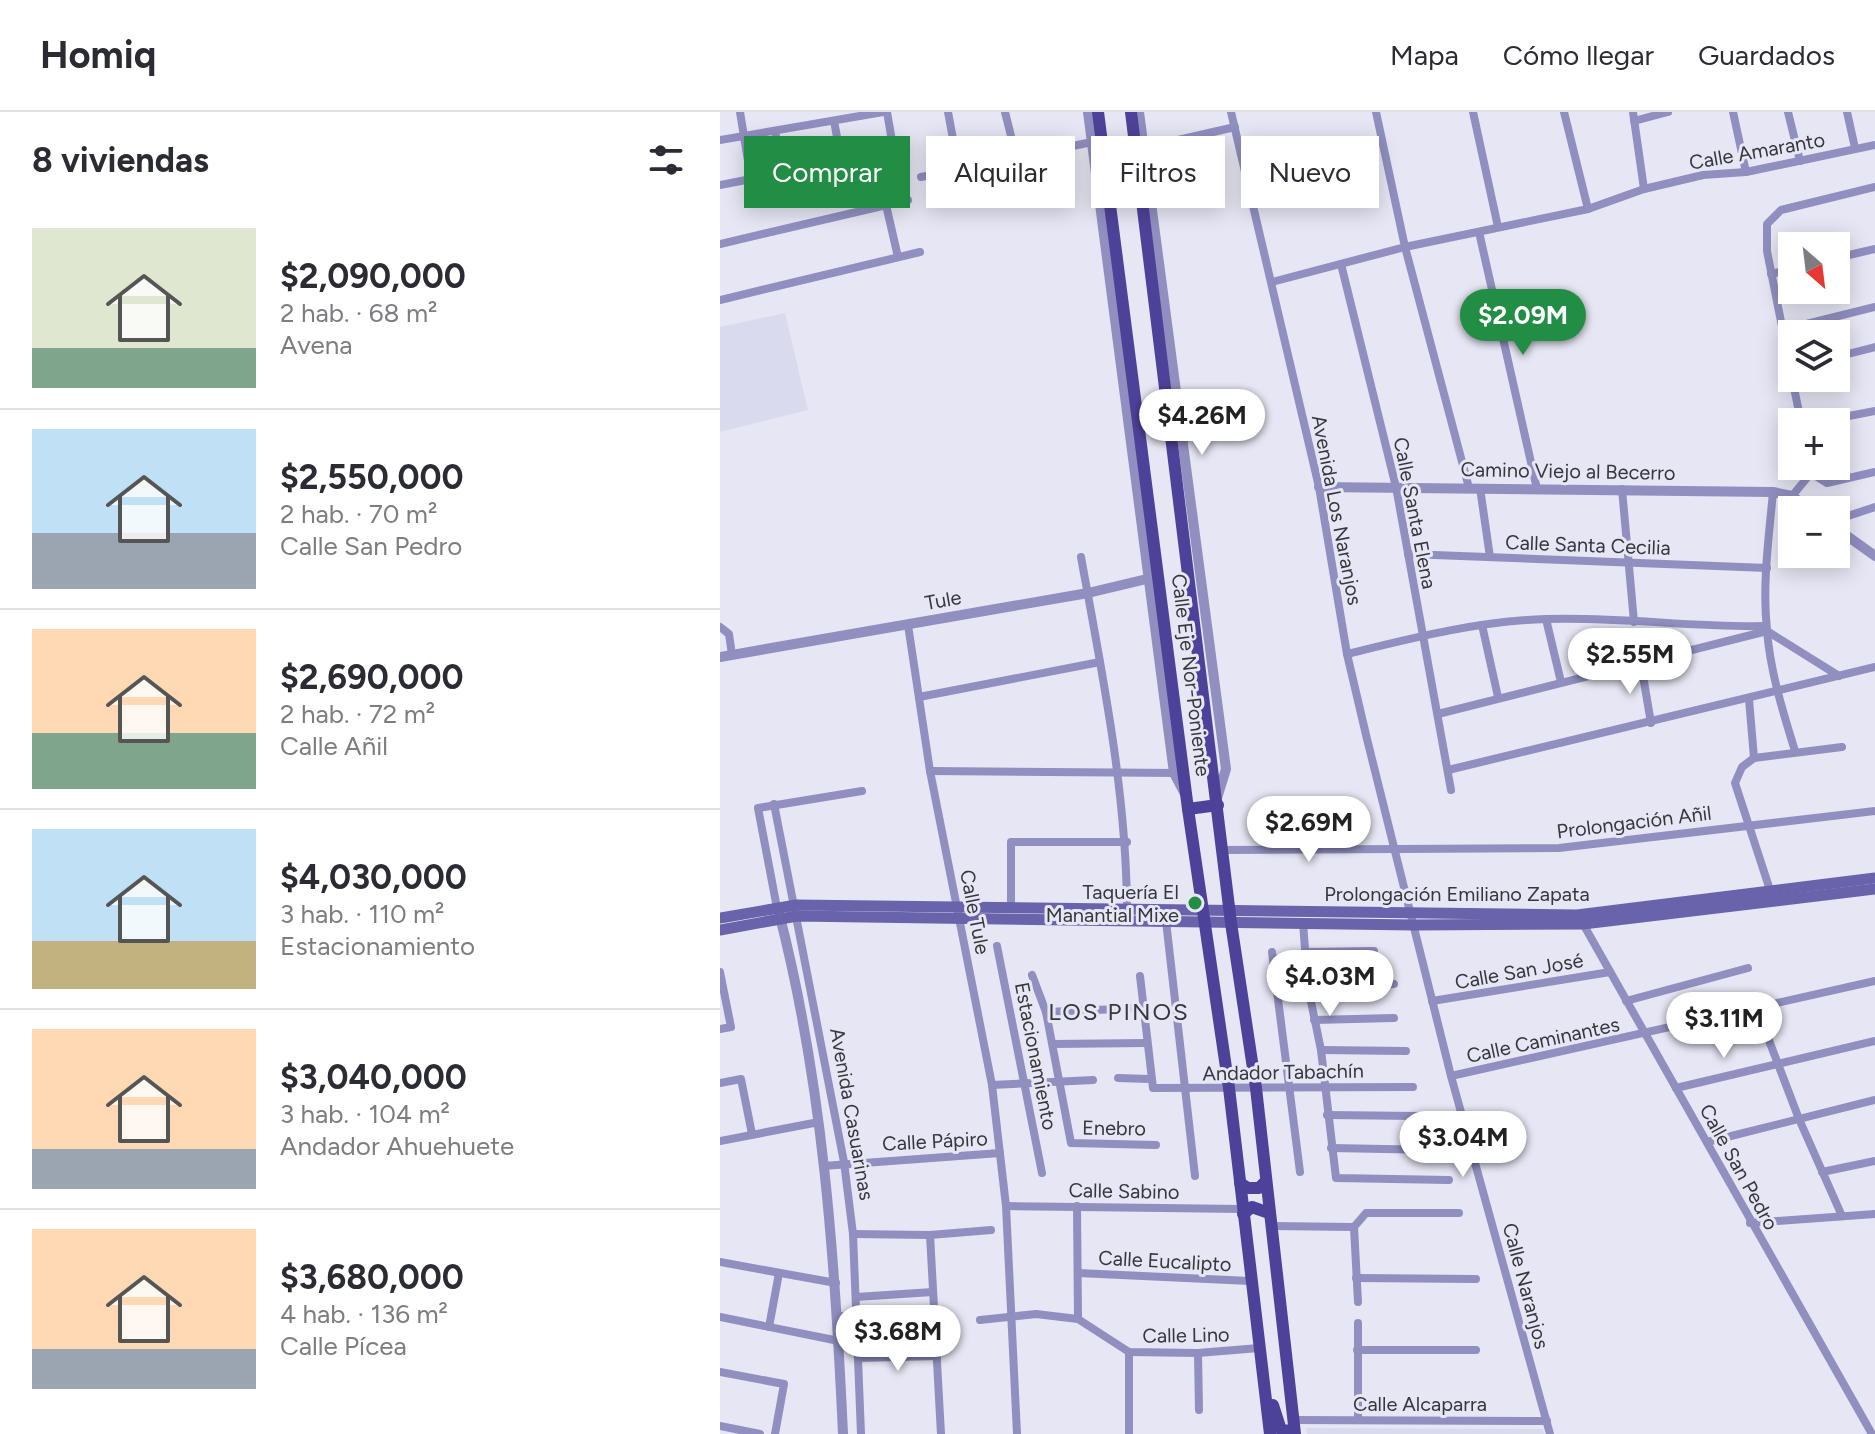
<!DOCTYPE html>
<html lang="es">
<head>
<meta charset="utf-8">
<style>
  :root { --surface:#fff; --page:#f2f2f3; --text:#2b2b33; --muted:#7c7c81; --line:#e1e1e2; --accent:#228d44 }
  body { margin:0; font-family:Figtree,sans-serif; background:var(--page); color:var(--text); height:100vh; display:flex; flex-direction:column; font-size:30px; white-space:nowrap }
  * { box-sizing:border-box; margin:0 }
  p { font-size:26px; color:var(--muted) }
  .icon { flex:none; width:44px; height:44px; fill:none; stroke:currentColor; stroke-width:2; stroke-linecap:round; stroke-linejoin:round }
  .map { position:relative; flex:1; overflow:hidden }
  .sheet { display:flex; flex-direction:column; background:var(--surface); width:720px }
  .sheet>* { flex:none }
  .guide { position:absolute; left:24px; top:24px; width:760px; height:72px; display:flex; gap:16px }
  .needle { width:52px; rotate:152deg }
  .buttons { position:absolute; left:1058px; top:120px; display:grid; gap:16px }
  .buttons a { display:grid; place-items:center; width:72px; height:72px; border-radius:0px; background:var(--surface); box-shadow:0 4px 20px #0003; font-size:40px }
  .price { position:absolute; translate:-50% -68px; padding:0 18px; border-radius:28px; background:#fff; color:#222; font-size:26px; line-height:52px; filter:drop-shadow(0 2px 4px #0008) }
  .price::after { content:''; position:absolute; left:50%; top:48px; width:24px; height:18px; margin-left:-12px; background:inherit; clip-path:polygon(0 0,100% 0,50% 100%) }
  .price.selected { background:var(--accent); color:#fff }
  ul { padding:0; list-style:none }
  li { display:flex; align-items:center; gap:24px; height:200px; padding:0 32px }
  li+li { border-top:2px solid var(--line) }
  li span { display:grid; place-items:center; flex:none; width:224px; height:160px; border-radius:0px; color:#555 }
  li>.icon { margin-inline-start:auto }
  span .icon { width:96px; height:96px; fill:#fffc; stroke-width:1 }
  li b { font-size:34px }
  h2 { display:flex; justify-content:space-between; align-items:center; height:96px; padding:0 32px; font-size:34px }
  .pill { padding:0 28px; border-radius:0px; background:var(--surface); box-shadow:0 4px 20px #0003; font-size:28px; line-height:72px }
  .pill.selected { background:var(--accent); color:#fff }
  header { display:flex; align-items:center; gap:48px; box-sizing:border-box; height:112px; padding:0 40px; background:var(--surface); border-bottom:2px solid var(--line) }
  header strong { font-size:38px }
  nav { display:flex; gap:44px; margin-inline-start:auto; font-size:28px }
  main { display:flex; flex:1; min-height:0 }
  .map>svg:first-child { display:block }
</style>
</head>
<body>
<header>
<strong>Homiq</strong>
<nav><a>Mapa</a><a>Cómo llegar</a><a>Guardados</a></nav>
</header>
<main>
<section class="sheet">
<h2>8 viviendas<svg class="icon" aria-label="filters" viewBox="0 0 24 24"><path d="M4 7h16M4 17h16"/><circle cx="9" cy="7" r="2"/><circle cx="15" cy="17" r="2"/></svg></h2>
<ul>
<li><span style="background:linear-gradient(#dfe7d0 75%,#7fa58c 0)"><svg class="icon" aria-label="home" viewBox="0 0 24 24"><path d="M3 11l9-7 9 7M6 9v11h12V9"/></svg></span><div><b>$2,090,000</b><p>2 hab. · 68 m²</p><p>Avena</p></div></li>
<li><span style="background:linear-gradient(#bfe0f5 65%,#9aa5b1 0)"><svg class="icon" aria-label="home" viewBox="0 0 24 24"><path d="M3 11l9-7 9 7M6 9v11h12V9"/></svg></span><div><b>$2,550,000</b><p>2 hab. · 70 m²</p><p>Calle San Pedro</p></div></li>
<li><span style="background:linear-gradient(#ffd9b3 65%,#7fa58c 0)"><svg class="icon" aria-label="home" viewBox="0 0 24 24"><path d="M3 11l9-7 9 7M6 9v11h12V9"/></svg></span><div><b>$2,690,000</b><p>2 hab. · 72 m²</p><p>Calle Añil</p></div></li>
<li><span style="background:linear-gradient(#bfe0f5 70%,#c2b280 0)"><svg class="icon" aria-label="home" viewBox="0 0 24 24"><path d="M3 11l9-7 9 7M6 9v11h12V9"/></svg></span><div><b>$4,030,000</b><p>3 hab. · 110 m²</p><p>Estacionamiento</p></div></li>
<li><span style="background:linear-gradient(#ffd9b3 75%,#9aa5b1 0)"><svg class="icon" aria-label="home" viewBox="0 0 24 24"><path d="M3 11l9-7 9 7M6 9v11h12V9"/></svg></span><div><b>$3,040,000</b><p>3 hab. · 104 m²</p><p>Andador Ahuehuete</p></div></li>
<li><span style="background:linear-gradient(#ffd9b3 75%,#9aa5b1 0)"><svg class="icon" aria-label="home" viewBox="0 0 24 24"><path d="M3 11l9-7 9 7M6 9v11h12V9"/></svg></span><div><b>$3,680,000</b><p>4 hab. · 136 m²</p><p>Calle Pícea</p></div></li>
</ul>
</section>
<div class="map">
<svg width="1155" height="1322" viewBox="0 0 1155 1322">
  <rect width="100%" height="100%" fill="#e6e6f4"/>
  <!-- built -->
  <g fill="#dadaee">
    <polygon points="65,201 88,298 0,320 0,215"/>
    <polygon points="586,1316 823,1317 824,1322 587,1322"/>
  </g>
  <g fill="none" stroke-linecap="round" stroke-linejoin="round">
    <!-- minor -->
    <g stroke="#908fc0" stroke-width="8">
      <polyline points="167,0 177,58"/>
      <polyline points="228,0 236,43"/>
      <polyline points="285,0 293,32"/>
      <polyline points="511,0 599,375 627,542 647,627 731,964 830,1322"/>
      <polyline points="656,0 685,135 749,376"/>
      <polyline points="753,0 778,115"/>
      <polyline points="844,0 868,97"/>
      <polyline points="913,0 924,77"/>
      <polyline points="1013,0 1026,60"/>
      <polyline points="1068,0 1080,49"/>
      <polyline points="1127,0 1135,36"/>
      <polyline points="114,9 125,68"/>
      <polyline points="914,9 948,0"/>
      <polyline points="55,19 65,75"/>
      <polyline points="0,28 163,0"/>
      <polyline points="423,36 515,15"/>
      <polyline points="201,65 372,30"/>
      <polyline points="0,73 31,67 20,0"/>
      <polyline points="166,93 178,145"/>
      <polyline points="759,120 817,377"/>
      <polyline points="0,132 188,88"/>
      <polyline points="1116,146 1155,137"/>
      <polyline points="621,152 676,375 731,678"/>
      <polyline points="1051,162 1072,157"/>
      <polyline points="552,170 685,135 868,97 924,77 983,63 1026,60 1155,33"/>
      <polyline points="0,188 200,140"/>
      <polyline points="1062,218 1155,195"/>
      <polyline points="1116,245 1155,235"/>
      <polyline points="1072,265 1047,139 1047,112 1061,98 1155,75"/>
      <polyline points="1072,266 1081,310"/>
      <polyline points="1098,310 1155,299"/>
      <polyline points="1091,361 1107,371 1155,360"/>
      <polyline points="760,376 770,445"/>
      <polyline points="902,377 914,510"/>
      <path d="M1053 380C1049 425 1042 472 1047 518 1050 559 1063 600 1075 639"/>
      <polyline points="1072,384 1091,361 1089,354"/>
      <polyline points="1116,408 1155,395"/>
      <polyline points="688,442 1047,456"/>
      <path d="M361 445C382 561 406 677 407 795"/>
      <polyline points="826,507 841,570"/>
      <polyline points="188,513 210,659 272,973 286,1094 297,1322"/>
      <polyline points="762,513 778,585"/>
      <polyline points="0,515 9,522 12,543"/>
      <path d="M627 542C692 526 758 509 826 507 899 504 973 516 1046 514"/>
      <polyline points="921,552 931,611"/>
      <polyline points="199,585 380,550"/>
      <polyline points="1029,587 1034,646"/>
      <polyline points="718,602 1047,519 1119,564"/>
      <polyline points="728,658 1155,555"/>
      <polyline points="210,659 457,661"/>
      <polyline points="54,692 124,1050 133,1122 141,1322"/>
      <polyline points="503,738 839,736 1155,699"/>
      <polyline points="1051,781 1015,671 1022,655 1034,646 1122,635"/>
      <polyline points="291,795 291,730 407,730"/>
      <polyline points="57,796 38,696 142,679"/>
      <polyline points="446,809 475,1064"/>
      <polyline points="862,810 1152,1322"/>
      <polyline points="583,811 588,875 601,938 616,1066 729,1068"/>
      <polyline points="277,834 322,1061"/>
      <polyline points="552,840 580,1060"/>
      <polyline points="585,840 654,839"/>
      <polyline points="0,860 11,915 0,917"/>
      <polyline points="312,863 326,900 351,1031 436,1033"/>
      <polyline points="420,864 433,976 693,975"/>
      <polyline points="588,875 674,872"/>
      <polyline points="712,889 890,860"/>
      <polyline points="906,889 1028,856"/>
      <polyline points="1037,897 1079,1007 1122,1104"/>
      <polyline points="326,900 424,896"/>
      <polyline points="594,908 674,906"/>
      <polyline points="333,932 426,931"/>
      <polyline points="601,938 686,939"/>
      <polyline points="731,964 1155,869"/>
      <polyline points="398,966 429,967"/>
      <polyline points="0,971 21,967 32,1022"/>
      <polyline points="272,973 373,968"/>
      <polyline points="956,976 1155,929"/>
      <polyline points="607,1003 697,1004"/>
      <polyline points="0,1029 99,1010"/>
      <polyline points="987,1030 1155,988"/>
      <polyline points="611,1036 717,1038"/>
      <polyline points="103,1054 280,1041"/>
      <polyline points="1102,1060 1155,1049"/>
      <polyline points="286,1094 523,1097"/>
      <polyline points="357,1094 358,1207"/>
      <polyline points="1030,1111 1155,1102"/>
      <polyline points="550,1114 634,1115"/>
      <polyline points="133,1122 210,1123 271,1118"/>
      <polyline points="210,1123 221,1322"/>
      <polyline points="0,1150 116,1171"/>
      <polyline points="358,1161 530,1169"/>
      <polyline points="636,1166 756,1167"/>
      <polyline points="136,1185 213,1180"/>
      <polyline points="638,1190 634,1115 646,1101 739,1101"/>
      <polyline points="118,1204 136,1204"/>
      <polyline points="0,1205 119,1229"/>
      <polyline points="260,1208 316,1202 358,1207 409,1240 478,1241 539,1236"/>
      <polyline points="638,1211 638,1308"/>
      <polyline points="49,1215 59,1161"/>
      <polyline points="637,1238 756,1238"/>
      <polyline points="478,1241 479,1298"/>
      <polyline points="138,1246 217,1244"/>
      <polyline points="0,1260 64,1272 55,1322"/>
      <polyline points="573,1308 827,1309"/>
      <polyline points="0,1314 40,1322"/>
      <polyline points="409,1322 409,1240"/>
    </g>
    <!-- tertiary -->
    <g stroke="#908fc0" stroke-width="10">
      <polyline points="368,0 454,661 465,682"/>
      <polyline points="419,0 506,657 497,686"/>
      <polyline points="599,375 1053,380 1072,384 1091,398"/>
      <polyline points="1116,416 1155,444"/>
      <polyline points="0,545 368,481 431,466"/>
      <path d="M59 801C103 971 115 1148 123 1322"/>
    </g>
    <!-- secondary -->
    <g stroke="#6863aa" stroke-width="11">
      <polyline points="0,806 76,793 857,803 1155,766"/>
      <polyline points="0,818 77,804 695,813 863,812 1155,777"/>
    </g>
    <!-- primary -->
    <g stroke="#4d4299" stroke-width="12">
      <polyline points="378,0 468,697 509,976 550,1322"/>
      <polyline points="411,0 511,811 536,976 575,1322"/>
      <polyline points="468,697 498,693"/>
      <polyline points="520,1071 528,1076 539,1076 546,1069"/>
      <polyline points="523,1102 532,1095 549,1101"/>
      <polyline points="553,1293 561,1318 574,1319"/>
    </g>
  </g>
  <!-- markers -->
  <circle fill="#228d44" stroke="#e6e6f4" stroke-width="3" cx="475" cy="791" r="8"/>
  <g text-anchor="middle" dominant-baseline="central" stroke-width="6" stroke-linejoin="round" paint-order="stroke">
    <!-- street labels -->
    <g font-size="20" fill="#36363c" stroke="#e6e6f4">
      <text transform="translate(1037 39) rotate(-10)">Calle Amaranto</text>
      <text transform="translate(848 359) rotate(1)">Camino Viejo al Becerro</text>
      <text transform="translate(617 398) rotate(79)">Avenida Los Naranjos</text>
      <text transform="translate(695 401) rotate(79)">Calle Santa Elena</text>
      <text transform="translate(868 433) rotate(2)">Calle Santa Cecilia</text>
      <text transform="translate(223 488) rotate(-10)">Tule</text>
      <text transform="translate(471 563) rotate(83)">Calle Eje Nor-Poniente</text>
      <text transform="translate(914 710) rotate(-7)">Prolongación Añil</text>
      <text x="737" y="782">Prolongación Emiliano Zapata</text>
      <text transform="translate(255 800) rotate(79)">Calle Tule</text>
      <text transform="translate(799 859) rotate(-10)">Calle San José</text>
      <text transform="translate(823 928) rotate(-12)">Calle Caminantes</text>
      <text transform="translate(316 944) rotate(79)">Estacionamiento</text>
      <text transform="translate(563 960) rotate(-1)">Andador Tabachín</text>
      <text transform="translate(132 1002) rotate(80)">Avenida Casuarinas</text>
      <text transform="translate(394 1016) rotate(1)">Enebro</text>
      <text transform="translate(215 1029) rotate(-3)">Calle Pápiro</text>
      <text transform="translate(1019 1055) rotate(61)">Calle San Pedro</text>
      <text transform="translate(404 1079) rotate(1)">Calle Sabino</text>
      <text transform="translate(445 1149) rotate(3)">Calle Eucalipto</text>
      <text transform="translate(806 1174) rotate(75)">Calle Naranjos</text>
      <text transform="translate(466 1223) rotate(-1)">Calle Lino</text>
      <text x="700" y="1292">Calle Alcaparra</text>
    </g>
    <!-- poi labels -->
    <g font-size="20" fill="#36363c" stroke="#e6e6f4" text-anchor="end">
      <text x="459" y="780">Taquería El<tspan x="459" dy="23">Manantial Mixe</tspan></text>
    </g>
    <!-- quarter labels -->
    <g font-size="24" letter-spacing="2" fill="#36363c" stroke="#e6e6f4">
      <text x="399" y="899">LOS PINOS</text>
    </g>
  </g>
</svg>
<div class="buttons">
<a><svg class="needle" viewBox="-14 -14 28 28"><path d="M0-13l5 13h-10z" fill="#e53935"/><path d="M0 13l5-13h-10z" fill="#7c7c81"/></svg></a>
<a><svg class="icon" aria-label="layers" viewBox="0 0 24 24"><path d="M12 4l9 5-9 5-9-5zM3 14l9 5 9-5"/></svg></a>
<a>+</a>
<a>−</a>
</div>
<b class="price selected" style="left:803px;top:245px">$2.09M</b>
<b class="price" style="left:482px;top:345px">$4.26M</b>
<b class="price" style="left:910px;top:584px">$2.55M</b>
<b class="price" style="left:589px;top:752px">$2.69M</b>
<b class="price" style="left:610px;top:906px">$4.03M</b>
<b class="price" style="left:1004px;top:948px">$3.11M</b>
<b class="price" style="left:743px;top:1067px">$3.04M</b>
<b class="price" style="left:178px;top:1261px">$3.68M</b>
<div class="guide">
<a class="pill selected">Comprar</a>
<a class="pill">Alquilar</a>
<a class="pill">Filtros</a>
<a class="pill">Nuevo</a>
</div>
</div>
</main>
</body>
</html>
